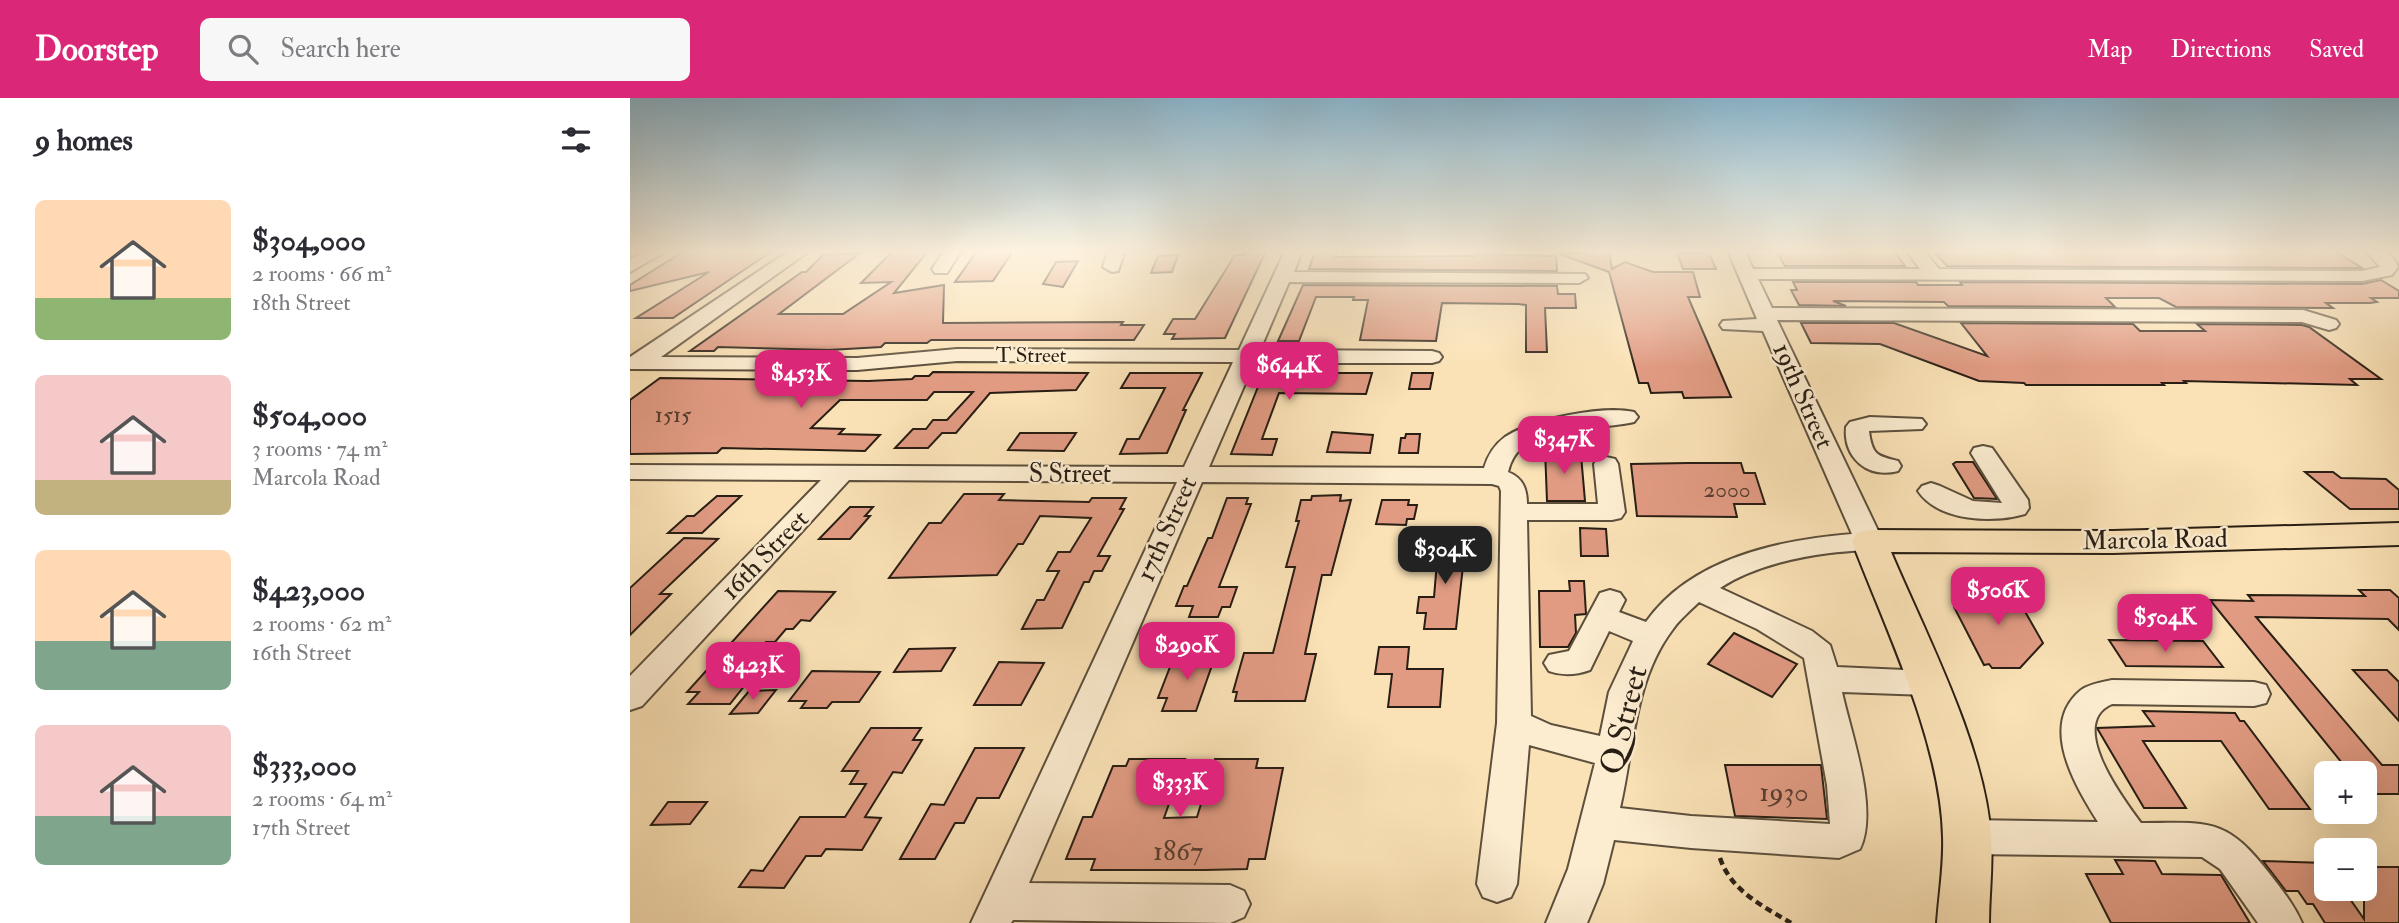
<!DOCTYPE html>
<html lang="en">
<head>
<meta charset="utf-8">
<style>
  :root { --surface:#fff; --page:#f7f7f7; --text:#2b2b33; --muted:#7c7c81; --accent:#db2777 }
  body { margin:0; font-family:"IM FELL Double Pica",serif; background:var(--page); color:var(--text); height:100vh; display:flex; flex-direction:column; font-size:26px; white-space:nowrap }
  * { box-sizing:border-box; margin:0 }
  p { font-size:23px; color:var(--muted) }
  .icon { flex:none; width:38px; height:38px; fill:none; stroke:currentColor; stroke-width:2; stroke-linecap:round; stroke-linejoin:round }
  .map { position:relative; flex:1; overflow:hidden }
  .drawer { display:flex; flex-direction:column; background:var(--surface); width:630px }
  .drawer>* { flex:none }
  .buttons { position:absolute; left:1684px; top:663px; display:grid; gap:14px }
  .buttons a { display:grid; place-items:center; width:63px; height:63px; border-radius:10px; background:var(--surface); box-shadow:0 7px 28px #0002; font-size:35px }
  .price { position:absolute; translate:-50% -60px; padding:0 16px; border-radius:14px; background:var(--accent); color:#fff; font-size:23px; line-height:46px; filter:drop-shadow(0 2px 4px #0008) }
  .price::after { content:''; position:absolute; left:50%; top:42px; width:21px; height:16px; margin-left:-10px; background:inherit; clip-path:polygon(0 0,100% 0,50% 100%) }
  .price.on { background:#222; color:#fff }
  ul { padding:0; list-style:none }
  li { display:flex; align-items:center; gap:21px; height:175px; padding:0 35px }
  li span { display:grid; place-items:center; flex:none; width:196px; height:140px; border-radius:10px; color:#555 }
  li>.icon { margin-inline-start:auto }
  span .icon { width:84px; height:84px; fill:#fffc; stroke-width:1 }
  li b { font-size:30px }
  h2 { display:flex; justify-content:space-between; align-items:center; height:84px; padding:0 35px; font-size:30px }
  header { display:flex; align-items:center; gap:42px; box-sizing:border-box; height:98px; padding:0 35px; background:var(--accent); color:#fff }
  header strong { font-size:33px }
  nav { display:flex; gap:38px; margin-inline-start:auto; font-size:24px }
  .search { width:490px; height:63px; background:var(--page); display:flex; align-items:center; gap:18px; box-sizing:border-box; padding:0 24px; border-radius:10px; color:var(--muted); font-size:26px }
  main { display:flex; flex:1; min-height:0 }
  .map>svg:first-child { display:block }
</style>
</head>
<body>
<header>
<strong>Doorstep</strong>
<div class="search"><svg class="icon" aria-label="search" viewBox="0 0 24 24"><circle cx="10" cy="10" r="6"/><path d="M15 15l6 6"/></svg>Search here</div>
<nav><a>Map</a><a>Directions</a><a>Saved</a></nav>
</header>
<main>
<section class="drawer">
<h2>9 homes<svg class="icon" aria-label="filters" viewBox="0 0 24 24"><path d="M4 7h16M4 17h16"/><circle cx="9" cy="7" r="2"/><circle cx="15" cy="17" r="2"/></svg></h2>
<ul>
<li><span style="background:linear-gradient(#ffd9b3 70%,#8fb573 0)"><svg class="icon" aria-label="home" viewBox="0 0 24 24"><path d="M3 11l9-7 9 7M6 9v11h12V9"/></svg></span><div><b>$304,000</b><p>2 rooms · 66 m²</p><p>18th Street</p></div></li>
<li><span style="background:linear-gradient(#f6c9c9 75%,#c2b280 0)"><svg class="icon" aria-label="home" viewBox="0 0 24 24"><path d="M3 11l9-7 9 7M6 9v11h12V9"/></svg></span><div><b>$504,000</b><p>3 rooms · 74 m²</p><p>Marcola Road</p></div></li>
<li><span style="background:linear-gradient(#ffd9b3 65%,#7fa58c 0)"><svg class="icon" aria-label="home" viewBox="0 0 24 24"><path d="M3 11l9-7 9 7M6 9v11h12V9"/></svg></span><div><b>$423,000</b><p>2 rooms · 62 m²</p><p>16th Street</p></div></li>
<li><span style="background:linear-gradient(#f6c9c9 65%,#7fa58c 0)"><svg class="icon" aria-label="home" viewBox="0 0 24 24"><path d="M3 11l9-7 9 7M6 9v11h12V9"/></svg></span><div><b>$333,000</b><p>2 rooms · 64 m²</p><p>17th Street</p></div></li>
</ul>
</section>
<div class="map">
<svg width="1769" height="825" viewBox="0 0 1769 825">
  <rect width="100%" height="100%" fill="#fae2b6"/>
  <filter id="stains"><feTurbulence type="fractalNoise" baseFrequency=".00286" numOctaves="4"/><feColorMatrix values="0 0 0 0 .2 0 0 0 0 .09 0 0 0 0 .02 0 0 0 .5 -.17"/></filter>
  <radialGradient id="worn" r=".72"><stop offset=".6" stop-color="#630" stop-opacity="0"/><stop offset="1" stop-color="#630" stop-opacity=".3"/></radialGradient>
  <!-- building -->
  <g fill="#e19b83" stroke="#281e14" stroke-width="2">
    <polygon points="54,153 142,153 43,220 6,220 79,174 0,193 0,187"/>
    <polygon points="263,153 298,153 264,195 314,187 313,225 493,224 491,227 514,227 504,242 301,242 297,245 255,245 251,249 199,252 88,249 84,253 60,253 172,174 176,174 193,157 230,155 149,216 213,216 261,184 231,185"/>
    <polygon points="347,153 383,153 363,183 325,184"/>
    <polygon points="617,153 636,153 595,240 542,241 545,236 534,236 543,221 565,221 605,157 615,157"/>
    <polygon points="685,153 707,153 705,159 838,158 845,158 845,156 926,158 927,173 679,171"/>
    <polygon points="979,153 982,171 995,164 1023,174 1063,174 1070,199 1058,199 1101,299 1054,300 1052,294 1021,295 1018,285 1009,285 979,174 930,156"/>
    <polygon points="1200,153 1264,153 1275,168 1155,168 1147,154"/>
    <polygon points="1308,153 1705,153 1732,170 1317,168 1305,155 1310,155"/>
    <polygon points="1047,155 1079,155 1086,171 1053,171"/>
    <polygon points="548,157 542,174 521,175 528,158"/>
    <polygon points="448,163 433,189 413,186 426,164"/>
    <polygon points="1751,182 1769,193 1769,200 1741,200 1747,204 1740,205 1696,205 1703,210 1546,209 1529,200 1476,200 1485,209 1318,208 1314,204 1203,203 1216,208 1169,207 1161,192 1167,192 1163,184 1286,184 1288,187 1332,187 1330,184 1732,186"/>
    <polygon points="673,187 927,188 928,196 945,196 946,210 915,210 917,254 896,254 896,207 888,206 812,205 806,243 730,242 738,202 723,202 724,199 686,199 669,243 648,243"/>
    <polygon points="1171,225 1264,225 1357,258 1331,225 1503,226 1510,233 1575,233 1567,226 1672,227 1679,229 1751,281 1720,281 1727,287 1554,283 1556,285 1532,285 1534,287 1396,287 1394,285 1349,283 1250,246 1181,245"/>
    <polygon points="303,274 458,275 446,292 360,295 326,335 312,335 298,350 265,350 283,331 296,331 303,322 317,322 343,294 304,294 297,302 210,302 181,330 214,331 209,336 250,337 235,353 92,350 87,355 0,356 0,302 30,280 238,283 282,281 285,278 299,278"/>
    <polygon points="634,274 671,275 742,275 736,296 649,295 632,341 647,341 642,357 601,356"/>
    <polygon points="500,275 572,275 553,312 556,312 537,355 490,356 497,341 509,341 535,290 491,290"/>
    <polygon points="782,275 803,275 800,291 779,291"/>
    <polygon points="702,334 743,337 740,355 697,354"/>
    <polygon points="390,335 446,335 434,353 378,352"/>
    <polygon points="776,336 790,336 788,355 769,355 771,340 775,340"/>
    <polygon points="915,351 946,351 946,357 951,357 955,403 917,403"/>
    <polygon points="1326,364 1343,364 1367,401 1344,400 1323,366"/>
    <polygon points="1058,365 1111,365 1114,375 1125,375 1135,406 1104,406 1107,419 1007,418 1001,366"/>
    <polygon points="1675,374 1703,374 1711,380 1756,381 1769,392 1769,411 1720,411"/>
    <polygon points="334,396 374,396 369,402 459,404 462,400 496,400 490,411 494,411 468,458 480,458 472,473 464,473 459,484 454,484 432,530 392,531 407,502 414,502 429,473 417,473 428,454 440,454 461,420 410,418 393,446 388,446 367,477 259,480 299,425 311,425"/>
    <polygon points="711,397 710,403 721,402 701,477 692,477 675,556 686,556 675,603 605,603 607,594 603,594 614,555 643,555 665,469 656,469 669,423 666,423 671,402 681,402 682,398"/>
    <polygon points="87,398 111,398 72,435 38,435 57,418 64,418"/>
    <polygon points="597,400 618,400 616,406 621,406 589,489 607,489 600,509 592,509 588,519 559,519 563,508 546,508 554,488 557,488 578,440 582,440"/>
    <polygon points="752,402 779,402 778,407 787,407 784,421 777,421 776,427 746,426"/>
    <polygon points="220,409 243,409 235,418 240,418 220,441 189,441"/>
    <polygon points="950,430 976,431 978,458 951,458"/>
    <polygon points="54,440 88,441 30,496 41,496 0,537 0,490"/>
    <polygon points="836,441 826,531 794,531 796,515 787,515 789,499 804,499 807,464 798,464 799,449 810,449 811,442"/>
    <polygon points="939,483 954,483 956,516 945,517 946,535 938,549 910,549 909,493 940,493"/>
    <polygon points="1346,488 1369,488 1382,491 1413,545 1390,570 1362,570 1359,566 1354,567 1324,509"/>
    <polygon points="1729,492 1760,492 1769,500 1769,532 1758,521 1626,519 1752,667 1769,667 1769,696 1738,696 1734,691 1734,676 1721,676 1580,502 1623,503 1618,497 1735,498"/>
    <polygon points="148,493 205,494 180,523 171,522 163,531 156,531 145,544 136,544 103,582 119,582 100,606 58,606 69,594 57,594"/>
    <polygon points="1104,535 1167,566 1142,599 1078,566"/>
    <polygon points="1479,542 1573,543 1593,569 1496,568"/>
    <polygon points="749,549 779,549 777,571 813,571 810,609 758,609 762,576 745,576"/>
    <polygon points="325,550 311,573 264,574 279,551"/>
    <polygon points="557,553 587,553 566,613 532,613 537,600 528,600 540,569 551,569"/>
    <polygon points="369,564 414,565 391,607 344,607"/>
    <polygon points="1723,572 1757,572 1769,584 1769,623"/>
    <polygon points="182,573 250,574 229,604 202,604 197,610 171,610 176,603 159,603"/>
    <polygon points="146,592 128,615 100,616 119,593"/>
    <polygon points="1513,613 1605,615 1610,623 1614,623 1680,711 1639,711 1591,643 1513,643 1556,710 1514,710 1467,630 1524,628"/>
    <polygon points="241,630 291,630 283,642 292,642 272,675 263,674 235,719 251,720 232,752 196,751 191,758 176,758 154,790 109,789 121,772 133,773 170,719 215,719 236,686 220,686 228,673 212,673"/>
    <polygon points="345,650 394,650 369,700 347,700 334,725 325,725 305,761 270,761 301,706 314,707"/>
    <polygon points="499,661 555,661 534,720 567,719 585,661 628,661 626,670 653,670 635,761 619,761 617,771 575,772 461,772 465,761 436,761 453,719 462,719 483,668 496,668"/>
    <polygon points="1095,667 1191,667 1197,721 1105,718"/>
    <polygon points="38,704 77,704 60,726 21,727"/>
    <polygon points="1485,762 1525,763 1532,776 1591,777 1620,825 1481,825 1456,776 1493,776"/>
    <polygon points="1633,763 1696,765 1696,791 1713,791 1734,821 1734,769 1769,769 1769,825 1695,825 1683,806 1677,806 1668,793 1656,793"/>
  </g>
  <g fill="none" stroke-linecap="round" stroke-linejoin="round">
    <defs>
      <g id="minor">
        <polygon points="15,153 36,153 0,174 0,162"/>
        <path d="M159 153H179L31 259 227 260 327 251 609 252 655 153H672L664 174 955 176 958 180 949 185 659 184 630 252 802 253 809 255 812 259 809 263 802 265H624L579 369 854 370C858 357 864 347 875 339 901 321 974 307 1004 314L1008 319 1004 324C963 334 890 321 878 374 893 380 897 391 897 406H968L964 366 967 361 976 359 985 361 988 366 995 414 991 420 982 422H897L901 618 921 627 970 638 979 594 1003 543 979 533 960 572C946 577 933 578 919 573L914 565 919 557 939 553 970 495 980 492 990 495 995 502 989 514 1016 524C1061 460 1149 442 1222 436L1133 233 1093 231 1090 227 1093 223 1127 221 1098 153H1115L1123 171H1290L1277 153H1294L1309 171 1732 173 1750 169 1736 153C1751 153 1762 153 1768 169L1762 177 1732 183 1128 181 1142 210 1673 212 1706 222 1709 226 1706 230 1699 232 1672 224 1147 222 1253 443 1249 449C1233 453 1216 453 1200 455 1162 460 1122 469 1090 490L1182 533 1200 547 1207 569 1297 573 1308 576 1313 585 1308 594 1297 597 1212 594C1221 636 1249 711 1230 751L1209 760 1061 750 984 742 973 786 957 825H916L938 771 965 665 899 647 887 786 881 799 867 804 853 799 847 786 867 625 871 393 869 388 862 386 572 384 399 785 600 787 614 793 620 806 614 819 600 825 383 822 381 825H341L547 384 219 382 12 608 0 612V578L191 382 0 381V367L554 369 603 264 327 263 227 272 0 271V259ZM1069 504 1127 531 1174 560 1197 687 1200 726 1061 718 990 710C1004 650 1004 582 1043 531 1050 521 1060 513 1069 504Z"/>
        <polygon points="314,153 331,153 317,175 305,175 302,171"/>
        <polygon points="478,153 495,153 488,173 482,174 473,169"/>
        <path d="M1240 319 1292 321 1296 326 1292 331 1239 333C1242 357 1247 358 1268 363L1271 368 1268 373C1238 381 1213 360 1216 329L1220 324Z"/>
        <path d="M1353 348 1362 350 1398 402 1399 410 1395 416C1364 425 1309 424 1288 393L1292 388 1301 385 1310 388 1343 403 1372 405 1341 355 1344 350Z"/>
        <path d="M1482 582 1624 584 1636 587 1640 596 1636 605 1624 608 1482 606C1436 626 1494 702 1511 725 1578 725 1595 718 1639 775 1651 791 1664 806 1672 825H1628L1590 771 1572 759 1337 756 1324 751 1318 739 1324 727 1337 722 1468 724C1446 689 1408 627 1451 592 1459 586 1473 584 1482 582Z"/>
      </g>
      <path id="major" d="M1769 425V447L1483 455 1261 454C1297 539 1355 648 1361 740 1363 768 1359 797 1359 825H1307C1309 797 1314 767 1313 739 1311 644 1256 532 1222 443L1227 435 1239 432 1483 433Z"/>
    </defs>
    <!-- minor casing -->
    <use href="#minor" stroke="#5c4f3c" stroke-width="4"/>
    <!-- major casing -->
    <use href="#major" stroke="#281e14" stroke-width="4"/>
    <!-- path -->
    <path stroke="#281e14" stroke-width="4.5" stroke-dasharray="7 4.5" stroke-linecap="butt" d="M1090 760C1101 793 1133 808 1161 825"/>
    <!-- minor -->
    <use href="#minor" fill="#fcecd0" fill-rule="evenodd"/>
    <!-- major -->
    <use href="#major" fill="#fae2b6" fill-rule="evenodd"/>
  </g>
  <!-- sky -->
  <linearGradient id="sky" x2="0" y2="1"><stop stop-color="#8ab8d1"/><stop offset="0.57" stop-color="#fdf2de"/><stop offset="1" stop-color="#fdf2de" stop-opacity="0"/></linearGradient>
  <rect width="1769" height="269" fill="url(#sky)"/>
  <g text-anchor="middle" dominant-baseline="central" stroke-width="5" stroke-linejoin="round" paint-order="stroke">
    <!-- far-street labels -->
    <g font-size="21" fill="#281e14" stroke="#fcecd0">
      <text x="401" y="257">T Street</text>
    </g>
    <!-- number labels -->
    <g font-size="23" fill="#563d30">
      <text x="43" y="316">1515</text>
      <text x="1097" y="391">2000</text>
    </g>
    <!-- street labels -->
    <g font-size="26" fill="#281e14" stroke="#fcecd0">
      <text transform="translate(1173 298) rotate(66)">19th Street</text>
      <text x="440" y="376">S Street</text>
      <text transform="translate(537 431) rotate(-66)">17th Street</text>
      <text transform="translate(1525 442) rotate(-1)">Marcola Road</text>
      <text transform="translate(135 457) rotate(-46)">16th Street</text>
    </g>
    <!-- near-number labels -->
    <g font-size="28" fill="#563d30">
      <text x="1154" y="694">1930</text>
      <text x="548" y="753">1867</text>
    </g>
    <!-- near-street labels -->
    <g font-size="32" fill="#281e14" stroke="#fcecd0">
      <text transform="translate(994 622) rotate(-76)">Q Street</text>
    </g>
  </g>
  <rect width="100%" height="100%" filter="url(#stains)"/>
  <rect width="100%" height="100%" fill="url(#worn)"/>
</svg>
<div class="buttons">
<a>+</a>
<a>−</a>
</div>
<b class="price" style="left:659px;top:304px">$644K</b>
<b class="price" style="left:171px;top:312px">$453K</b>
<b class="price" style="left:934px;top:378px">$347K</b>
<b class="price on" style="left:815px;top:488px">$304K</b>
<b class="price" style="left:1368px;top:529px">$506K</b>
<b class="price" style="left:1535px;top:556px">$504K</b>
<b class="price" style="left:557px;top:584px">$290K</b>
<b class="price" style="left:123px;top:604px">$423K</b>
<b class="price" style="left:550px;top:721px">$333K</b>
</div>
</main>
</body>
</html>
